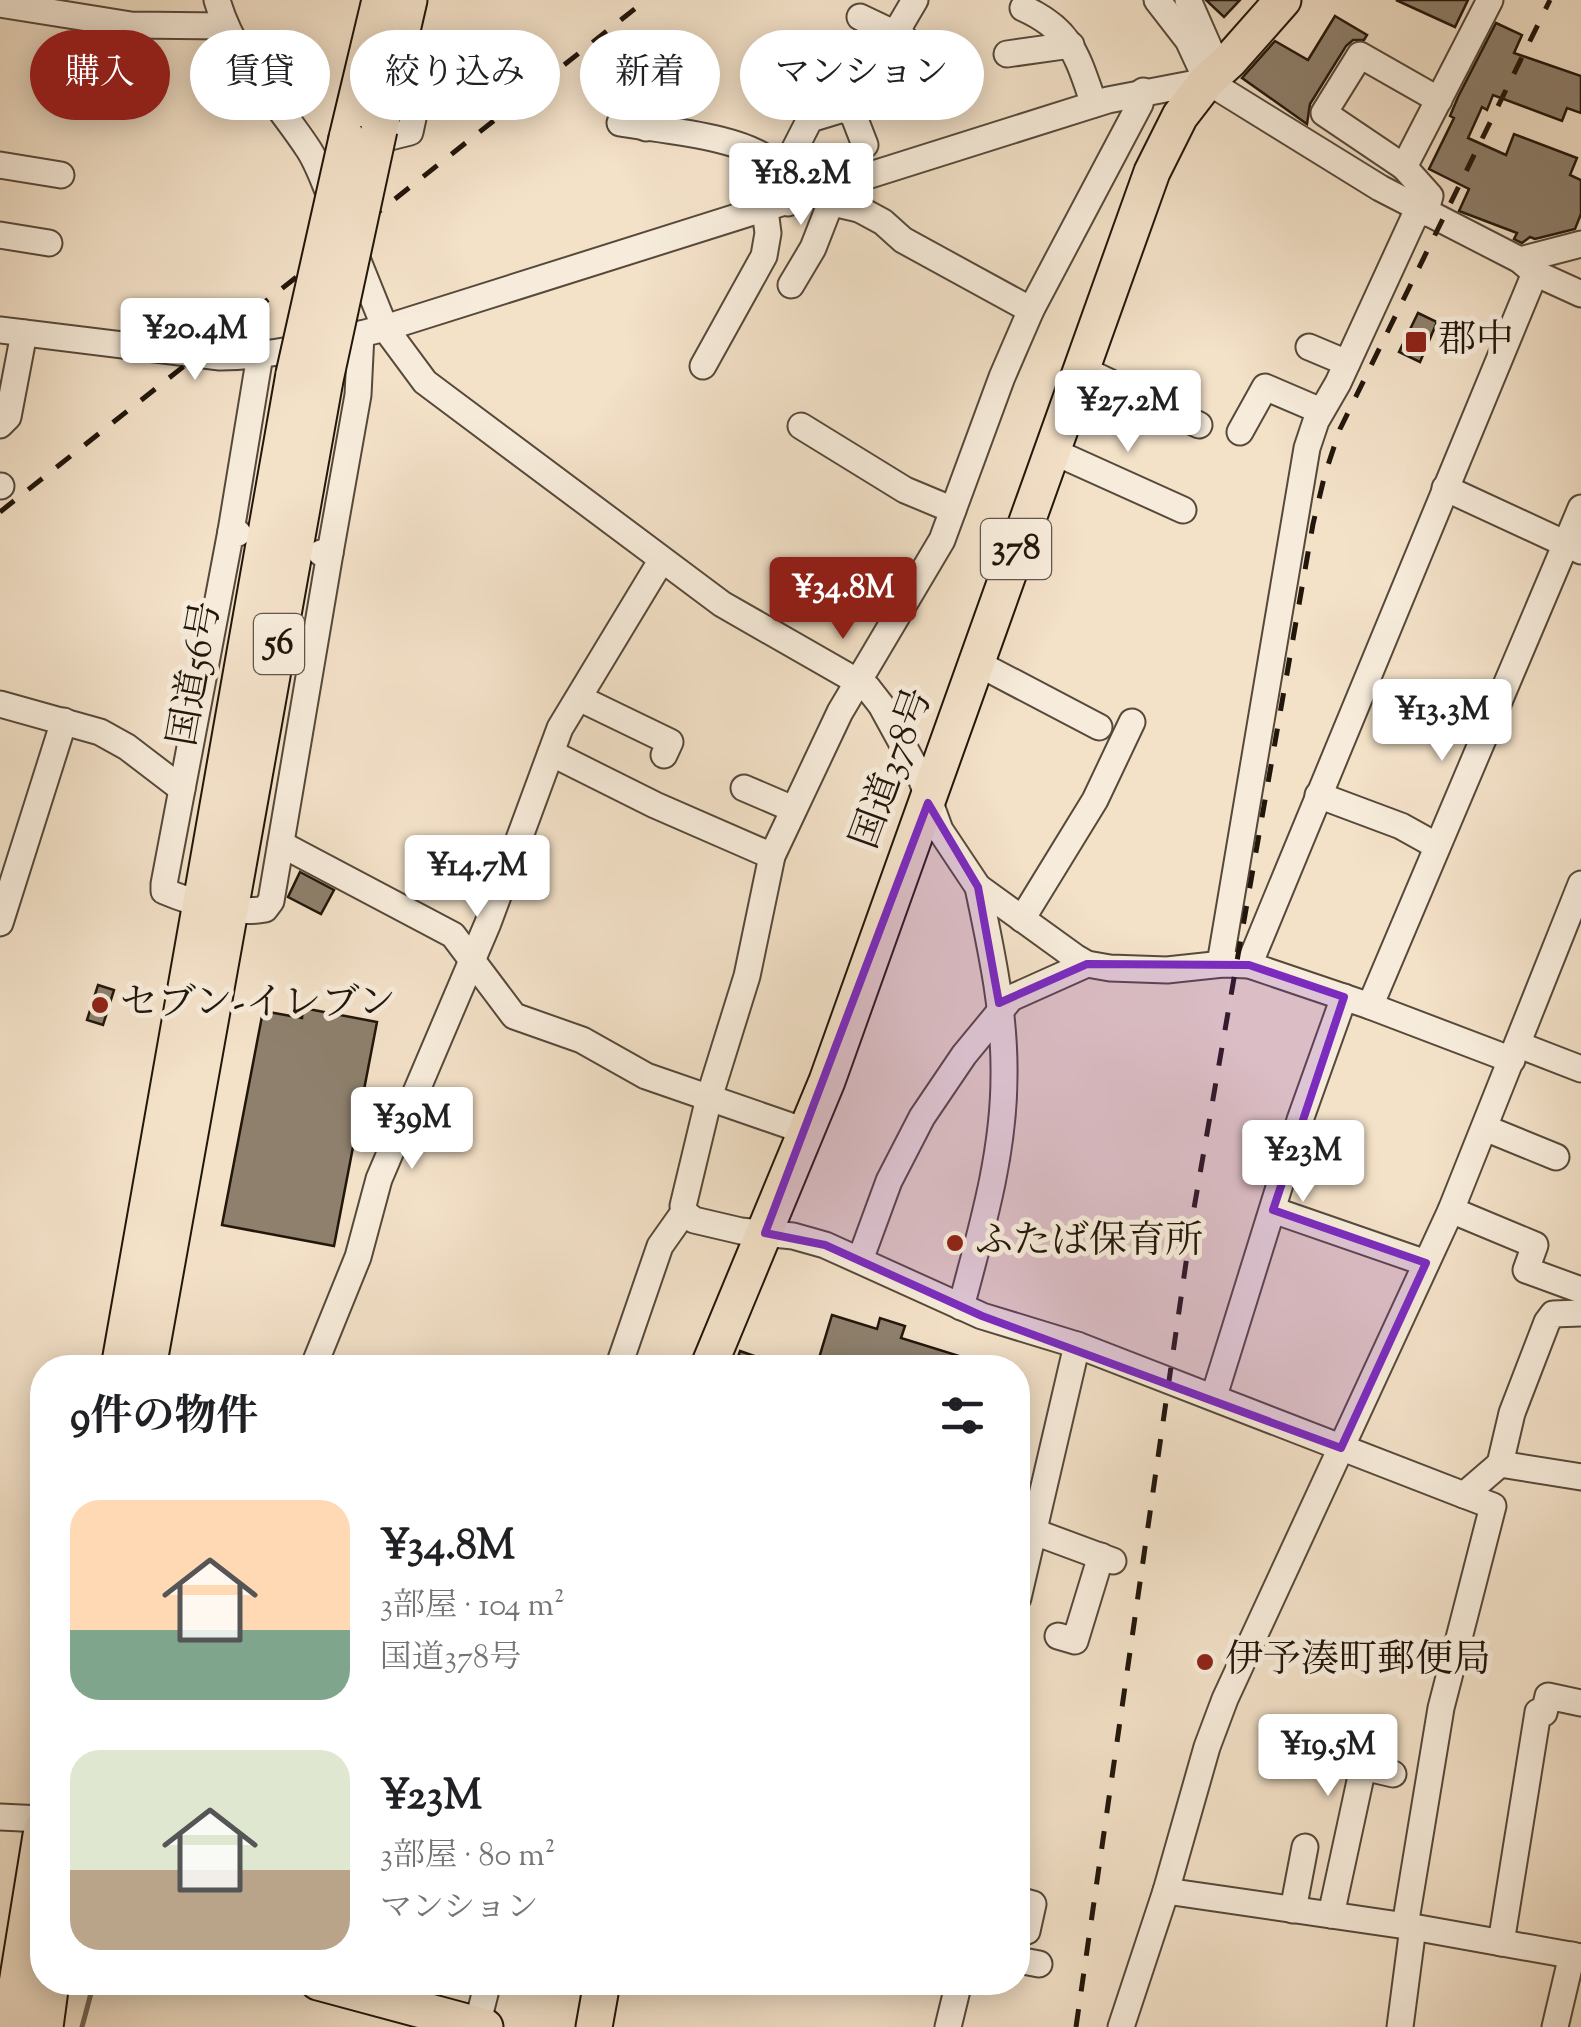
<!DOCTYPE html>
<html lang="ja">
<head>
<meta charset="utf-8">
<style>
  :root { --surface:#fff; --page:#f6f6f6; --text:#202124; --muted:#757577; --accent:#8f2418 }
  body { margin:0; font-family:"Sorts Mill Goudy","Noto Serif JP",serif; background:var(--page); color:var(--text); height:100vh; display:flex; flex-direction:column; font-size:38px; white-space:nowrap }
  * { box-sizing:border-box; margin:0 }
  p { font-size:32px; color:var(--muted) }
  .icon { flex:none; width:55px; height:55px; fill:none; stroke:currentColor; stroke-width:2; stroke-linecap:round; stroke-linejoin:round }
  .map { position:relative; flex:1; overflow:hidden }
  .drawer { position:absolute; left:30px; top:1355px; width:1000px; height:640px; display:flex; flex-direction:column; background:var(--surface); border-radius:40px; box-shadow:0 5px 25px #0003 }
  .drawer>* { flex:none }
  .banner { position:absolute; left:30px; top:30px; width:1000px; height:90px; display:flex; gap:20px }
  .price { position:absolute; translate:-50% -85px; padding:0 22px; border-radius:10px; background:#fff; color:#222; font-size:32px; line-height:65px; filter:drop-shadow(0 2px 5px #0008) }
  .price::after { content:''; position:absolute; left:50%; top:60px; width:30px; height:22px; margin-left:-15px; background:inherit; clip-path:polygon(0 0,100% 0,50% 100%) }
  .price.selected { background:var(--accent); color:#fff }
  ul { padding:0; list-style:none }
  li { display:flex; align-items:center; gap:30px; height:250px; padding:0 40px }
  li span { display:grid; place-items:center; flex:none; width:280px; height:200px; border-radius:30px; color:#555 }
  li>.icon { margin-inline-start:auto }
  span .icon { width:120px; height:120px; fill:#fffc; stroke-width:1 }
  li b { font-size:42px }
  h2 { display:flex; justify-content:space-between; align-items:center; height:120px; padding:0 40px; font-size:42px }
  .tag { padding:0 35px; border-radius:45px; background:var(--surface); box-shadow:0 5px 25px #0003; font-size:35px; line-height:90px }
  .tag.selected { background:var(--accent); color:#fff }
  .map>svg:first-child { display:block }
</style>
</head>
<body>
<div class="map">
<svg width="1581" height="2027" viewBox="0 0 1581 2027">
  <rect width="100%" height="100%" fill="#f3e1c8"/>
  <filter id="stains"><feTurbulence type="fractalNoise" baseFrequency=".002" numOctaves="4"/><feColorMatrix values="0 0 0 0 .2 0 0 0 0 .09 0 0 0 0 .02 0 0 0 .5 -.17"/></filter>
  <radialGradient id="worn" r=".72"><stop offset=".6" stop-color="#630" stop-opacity="0"/><stop offset="1" stop-color="#630" stop-opacity=".3"/></radialGradient>
  <g fill="none" stroke-linecap="round" stroke-linejoin="round">
    <!-- stream -->
    <polyline stroke="#746656" stroke-width="5" points="82,2027 94,1982"/>
  </g>
  <!-- building -->
  <g fill="#8e806d" stroke="#21160b" stroke-width="2.5">
    <polygon points="1206,0 1240,0 1224,17"/>
    <polygon points="1396,0 1468,0 1455,27"/>
    <polygon points="1335,16 1367,35 1364,40 1353,40 1346,46 1310,104 1307,124 1242,78 1275,41 1308,60"/>
    <polygon points="1496,23 1522,35 1514,53 1581,76 1581,113 1567,108 1562,121 1493,95 1487,110 1482,107 1468,138 1506,155 1514,134 1577,158 1570,175 1581,180 1581,214 1575,229 1535,239 1530,237 1522,243 1514,239 1517,233 1459,211 1469,189 1429,169 1454,118 1450,116 1458,97"/>
    <polygon points="1418,313 1437,322 1420,362 1399,352"/>
    <polygon points="300,872 334,890 321,914 288,897"/>
    <polygon points="98,985 114,990 103,1025 87,1020"/>
    <polygon points="303,1008 377,1022 334,1246 222,1225 263,1011 302,1018"/>
    <polygon points="832,1315 877,1329 880,1318 905,1326 901,1338 985,1364 984,1368 816,1368"/>
    <polygon points="740,1351 780,1365 780,1368 734,1368"/>
  </g>
  <g fill="none" stroke-linecap="round" stroke-linejoin="round">
    <defs>
      <g id="minor">
        <path d="M217 0C233 57 275 99 307 147 319 164 325 186 334 205"/>
        <polyline points="1157,0 1188,40 1207,81 1380,188 1520,260 1535,273 1581,294"/>
        <polyline points="1188,0 1211,52"/>
        <polyline points="0,4 131,25 225,26"/>
        <path d="M1023 8C1072 30 1077 56 1094 104"/>
        <polyline points="860,17 904,38"/>
        <polyline points="895,34 915,0"/>
        <polyline points="1007,54 1071,45"/>
        <polyline points="1143,91 1140,104 1031,310 1002,377 942,540 840,712 772,856 747,976 709,1098 683,1206 684,1212 694,1220 741,1231 793,1236 825,1245 982,1316 1077,1345 1464,1495 1500,1464 1581,1477"/>
        <polyline points="843,109 878,26"/>
        <path d="M620 123C658 130 748 136 774 165 781 173 784 193 788 203"/>
        <polyline points="646,128 669,70"/>
        <polyline points="366,143 410,132 425,63 453,68 494,89"/>
        <polyline points="0,165 61,175"/>
        <polyline points="774,166 789,160 810,119 843,109 853,114 865,145"/>
        <polyline points="1404,167 1324,113 1360,55 1439,100"/>
        <polyline points="849,183 859,209 883,222 903,240 1031,310"/>
        <polyline points="1425,213 1430,196 1404,167 1490,0"/>
        <polyline points="0,235 49,243"/>
        <polyline points="352,246 385,328 425,382 722,604 867,687 881,705 921,778 940,830 978,887 1075,957 1087,964 1110,968 1167,970 1223,964 1249,965 1370,1006 1512,1060"/>
        <polyline points="1520,260 1581,244"/>
        <polyline points="791,285 813,248 829,207 833,203 859,209"/>
        <path d="M0 330 220 357C276 357 331 341 385 328L1108 100 1207 81"/>
        <polyline points="1309,347 1347,363"/>
        <polyline points="703,366 764,256 768,233 765,210"/>
        <polyline points="1080,368 1199,425"/>
        <polyline points="0,425 8,417 24,333"/>
        <polyline points="801,426 905,490 953,510"/>
        <polyline points="1240,432 1265,387 1321,411"/>
        <polyline points="1050,450 1183,510"/>
        <polyline points="0,486 1,486"/>
        <polyline points="1445,488 1581,551"/>
        <polyline points="231,531 260,355"/>
        <path d="M238 533 231 531 164 884V891C192 903 235 915 265 909L271 901 330 553H321"/>
        <polyline points="330,553 358,395 361,334"/>
        <polyline points="977,663 1099,727"/>
        <polyline points="579,698 670,742 664,755"/>
        <polyline points="0,704 100,732 127,747 182,789"/>
        <polyline points="551,753 655,805 772,856"/>
        <polyline points="744,788 793,809"/>
        <polyline points="1318,795 1401,826 1437,846"/>
        <polyline points="281,844 453,935 514,1016 582,1040 646,1076 805,1131"/>
        <polyline points="1022,919 1095,800 1132,722"/>
        <polyline points="0,923 64,721"/>
        <polyline points="1220,964 1307,448 1316,421 1338,383 1418,209"/>
        <polyline points="1249,965 1535,273"/>
        <polyline points="1370,1006 1581,508"/>
        <polyline points="1519,1045 1581,1069"/>
        <polyline points="1485,1128 1556,1157"/>
        <polyline points="1273,1210 1426,1263"/>
        <polyline points="1451,1210 1535,1245 1526,1270 1581,1290"/>
        <polyline points="860,1260 889,1181 922,1117 964,1055 1011,998 1087,964"/>
        <path d="M961 1307C981 1231 1004 1155 1004 1076 1005 1012 991 949 978 887"/>
        <polyline points="313,1368 358,1257 379,1179 488,923 560,728 661,561"/>
        <polyline points="618,1368 660,1246 684,1212"/>
        <polyline points="1214,1396 1300,1120 1344,997"/>
        <polyline points="1500,1464 1512,1413 1547,1322 1553,1314 1581,1313"/>
        <polyline points="1032,1531 1113,1561"/>
        <polyline points="1018,1598 1077,1345"/>
        <polyline points="1058,1636 1075,1641 1101,1556"/>
        <polyline points="0,1817 42,1819"/>
        <polyline points="1166,1891 1413,1927 1581,1957"/>
        <polyline points="1018,1900 1033,1904 1027,1931"/>
        <polyline points="1293,1910 1305,1847"/>
        <polyline points="1331,1915 1363,1767 1393,1774"/>
        <polyline points="1405,1926 1441,1708 1493,1506 1464,1495"/>
        <polyline points="1501,1943 1538,1712 1544,1713 1548,1696 1581,1703"/>
        <polyline points="1018,1960 1039,1964"/>
        <polyline points="477,2025 488,1982"/>
        <polyline points="948,2027 959,1982"/>
        <polyline points="1121,2027 1166,1891 1207,1747 1225,1699 1451,1210 1581,884"/>
        <polyline points="1400,2027 1413,1927"/>
        <polyline points="1555,2027 1572,1955"/>
      </g>
      <g id="highway">
        <polyline points="379,130 409,0"/>
        <polyline points="347,138 380,0"/>
        <polyline points="119,1368 294,374"/>
        <polyline points="148,1368 325,380"/>
        <polyline points="708,1368 827,1081 1152,172 1180,116 1207,81 1230,60 1283,0"/>
        <polyline points="318,1982 485,2027"/>
        <polyline points="10,2027 42,1829"/>
        <polyline points="45,2027 51,1982"/>
        <polyline points="594,2027 602,1982"/>
      </g>
    </defs>
    <!-- minor casing -->
    <use href="#minor" stroke="#56493a" stroke-width="29"/>
    <!-- highway casing -->
    <use href="#highway" stroke="#21160b" stroke-width="39"/>
    <!-- minor -->
    <use href="#minor" stroke="#f7ecdb" stroke-width="25"/>
    <!-- highway -->
    <use href="#highway" stroke="#f3e1c8" stroke-width="35"/>
    <!-- rail -->
    <g stroke="#21160b" stroke-width="5" stroke-dasharray="18 18" stroke-linecap="butt">
      <polyline points="0,512 646,0"/>
      <polyline points="1076,2027 1193,1214 1313,524 1325,474 1340,429 1550,0"/>
    </g>
    <defs>
      <g id="highway-bridge">
        <polyline points="294,374 347,138"/>
        <polyline points="325,380 379,130"/>
      </g>
    </defs>
    <!-- highway-bridge casing -->
    <use href="#highway-bridge" stroke="#21160b" stroke-width="39" stroke-linecap="butt"/>
    <!-- highway-bridge -->
    <use href="#highway-bridge" stroke="#f3e1c8" stroke-width="35"/>
  </g>
  <!-- marked area -->
  <path fill="#7b2cbf" fill-opacity="0.2" stroke="#7b2cbf" stroke-width="8" stroke-linejoin="round" d="M928 803 978 887 999 1003 1087 964 1249 965 1344 997 1273 1210 1426 1263 1341 1448 982 1316 825 1245 765 1233Z"/>
  <!-- markers -->
  <g fill="#8f2418" stroke="#f7ecdb" stroke-width="4">
    <rect x="1404" y="330" width="24" height="24" rx="5"/>
    <circle cx="100" cy="1005" r="10"/>
    <circle cx="955" cy="1243" r="10"/>
    <circle cx="1205" cy="1662" r="10"/>
  </g>
  <g text-anchor="middle" dominant-baseline="central" stroke-width="10" stroke-linejoin="round" paint-order="stroke">
    <!-- shield labels -->
    <g fill="#f7ecdb" stroke="#615649" stroke-width="2.5">
      <rect x="981" y="519" width="70" height="60" rx="8"/>
      <rect x="254" y="614" width="50" height="60" rx="8"/>
    </g>
    <g font-size="35" font-weight="bold" fill="#21160b">
      <text x="1016" y="549">378</text>
      <text x="279" y="644">56</text>
    </g>
    <!-- poi labels -->
    <g font-size="38" fill="#21160b" stroke="#f7ecdb" text-anchor="start">
      <text x="1438" y="342">郡中</text>
      <text x="120" y="1005">セブン-イレブン</text>
      <text x="975" y="1243">ふたば保育所</text>
      <text x="1225" y="1662">伊予湊町郵便局</text>
    </g>
    <!-- street labels -->
    <g font-size="38" fill="#21160b" stroke="#f7ecdb">
      <text transform="translate(197 674) rotate(-80)">国道56号</text>
      <text transform="translate(894 769) rotate(-70)">国道378号</text>
    </g>
  </g>
  <rect width="100%" height="100%" filter="url(#stains)"/>
  <rect width="100%" height="100%" fill="url(#worn)"/>
</svg>
<b class="price" style="left:801px;top:228px">¥18.2M</b>
<b class="price" style="left:195px;top:383px">¥20.4M</b>
<b class="price" style="left:1128px;top:455px">¥27.2M</b>
<b class="price selected" style="left:843px;top:642px">¥34.8M</b>
<b class="price" style="left:1442px;top:764px">¥13.3M</b>
<b class="price" style="left:477px;top:920px">¥14.7M</b>
<b class="price" style="left:412px;top:1172px">¥39M</b>
<b class="price" style="left:1303px;top:1205px">¥23M</b>
<b class="price" style="left:1328px;top:1799px">¥19.5M</b>
<div class="banner">
<a class="tag selected">購入</a>
<a class="tag">賃貸</a>
<a class="tag">絞り込み</a>
<a class="tag">新着</a>
<a class="tag">マンション</a>
</div>
<section class="drawer">
<h2>9件の物件<svg class="icon" aria-label="filters" viewBox="0 0 24 24"><path d="M4 7h16M4 17h16"/><circle cx="9" cy="7" r="2"/><circle cx="15" cy="17" r="2"/></svg></h2>
<ul>
<li><span style="background:linear-gradient(#ffd9b3 65%,#7fa58c 0)"><svg class="icon" aria-label="home" viewBox="0 0 24 24"><path d="M3 11l9-7 9 7M6 9v11h12V9"/></svg></span><div><b>¥34.8M</b><p>3部屋 · 104 m²</p><p>国道378号</p></div></li>
<li><span style="background:linear-gradient(#dfe7d0 60%,#b9a48a 0)"><svg class="icon" aria-label="home" viewBox="0 0 24 24"><path d="M3 11l9-7 9 7M6 9v11h12V9"/></svg></span><div><b>¥23M</b><p>3部屋 · 80 m²</p><p>マンション</p></div></li>
</ul>
</section>
</div>
</body>
</html>
